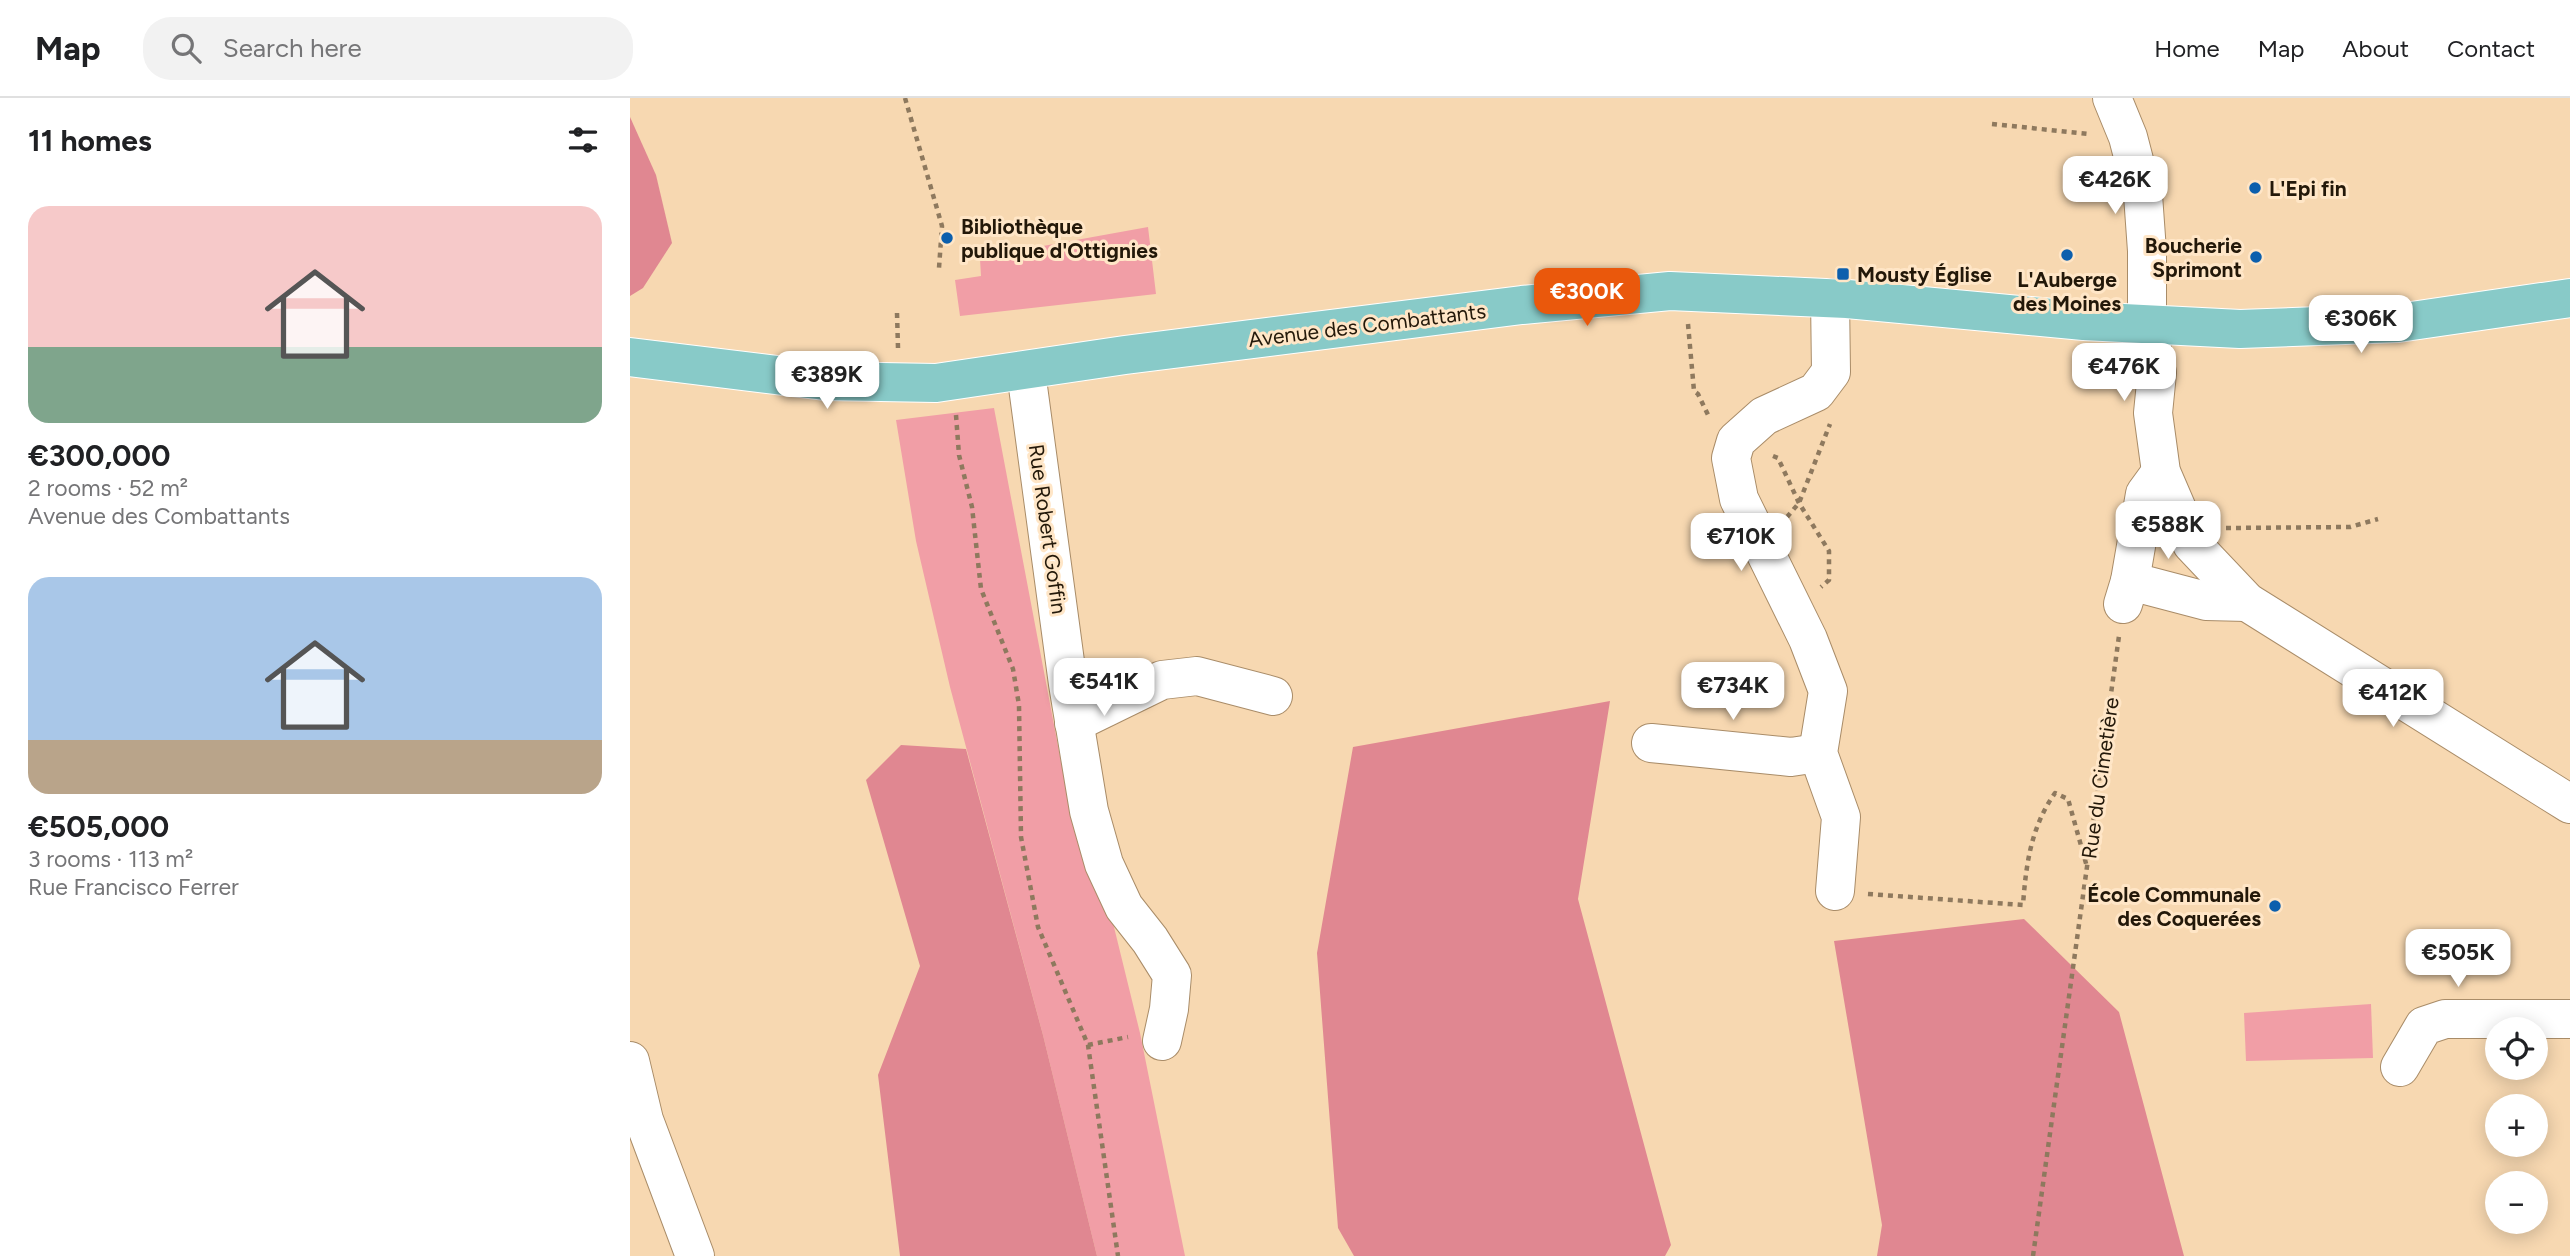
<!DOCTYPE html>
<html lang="en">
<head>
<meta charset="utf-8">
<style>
  :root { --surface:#fff; --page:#f2f2f2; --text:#202124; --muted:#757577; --line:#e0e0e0; --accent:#ea580c }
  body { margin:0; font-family:Figtree,sans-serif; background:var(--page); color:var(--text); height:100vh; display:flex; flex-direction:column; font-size:26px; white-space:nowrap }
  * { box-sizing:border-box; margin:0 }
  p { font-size:23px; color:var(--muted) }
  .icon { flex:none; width:38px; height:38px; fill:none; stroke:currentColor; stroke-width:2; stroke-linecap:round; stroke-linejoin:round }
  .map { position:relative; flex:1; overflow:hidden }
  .drawer { display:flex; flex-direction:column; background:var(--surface); width:630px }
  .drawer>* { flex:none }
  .tools { position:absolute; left:1855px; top:919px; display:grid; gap:14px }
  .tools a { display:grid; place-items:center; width:63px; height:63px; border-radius:50%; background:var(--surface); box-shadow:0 4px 18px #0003; font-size:35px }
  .price { position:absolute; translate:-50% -60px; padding:0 16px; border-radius:14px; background:#fff; color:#222; font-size:23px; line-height:46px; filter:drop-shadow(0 2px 4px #0008) }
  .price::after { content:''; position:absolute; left:50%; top:42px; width:21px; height:16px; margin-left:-10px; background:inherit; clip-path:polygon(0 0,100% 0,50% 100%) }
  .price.on { background:var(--accent); color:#fff }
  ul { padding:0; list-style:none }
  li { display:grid; align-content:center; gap:14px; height:371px; padding:0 28px }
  li span { display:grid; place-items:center; height:217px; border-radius:21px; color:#555 }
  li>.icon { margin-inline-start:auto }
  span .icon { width:126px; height:126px; fill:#fffc; stroke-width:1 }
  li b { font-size:30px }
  h2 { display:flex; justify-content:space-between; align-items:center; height:84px; padding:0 28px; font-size:30px }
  header { display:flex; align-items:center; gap:42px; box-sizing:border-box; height:98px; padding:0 35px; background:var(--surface); border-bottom:2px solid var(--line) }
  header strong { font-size:33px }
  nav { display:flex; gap:38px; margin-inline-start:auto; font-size:24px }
  .search { width:490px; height:63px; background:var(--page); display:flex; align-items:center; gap:18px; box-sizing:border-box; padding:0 24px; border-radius:28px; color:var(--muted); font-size:26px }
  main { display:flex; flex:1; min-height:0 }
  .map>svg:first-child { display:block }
</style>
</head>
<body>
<header>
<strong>Map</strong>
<div class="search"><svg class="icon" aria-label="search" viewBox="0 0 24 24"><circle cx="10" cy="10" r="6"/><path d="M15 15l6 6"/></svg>Search here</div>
<nav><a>Home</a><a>Map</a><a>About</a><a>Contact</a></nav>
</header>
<main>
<section class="drawer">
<h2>11 homes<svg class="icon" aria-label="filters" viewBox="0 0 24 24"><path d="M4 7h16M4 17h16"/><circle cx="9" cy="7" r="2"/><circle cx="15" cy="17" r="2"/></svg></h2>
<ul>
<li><span style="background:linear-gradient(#f6c9c9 65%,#7fa58c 0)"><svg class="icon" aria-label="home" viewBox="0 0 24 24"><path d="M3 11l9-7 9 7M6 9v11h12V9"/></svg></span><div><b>€300,000</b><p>2 rooms · 52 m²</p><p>Avenue des Combattants</p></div></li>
<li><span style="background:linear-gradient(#a9c7e8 75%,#b9a48a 0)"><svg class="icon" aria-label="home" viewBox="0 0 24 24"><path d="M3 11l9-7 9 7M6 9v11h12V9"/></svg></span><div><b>€505,000</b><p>3 rooms · 113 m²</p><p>Rue Francisco Ferrer</p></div></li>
</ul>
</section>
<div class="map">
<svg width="1940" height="1158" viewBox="0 0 1940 1158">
  <rect width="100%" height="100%" fill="#f7d8b1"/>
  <!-- green -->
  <g fill="#f19ea6">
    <polygon points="518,129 526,196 330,218 325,182 351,178 350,161 402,157 402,150"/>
    <polygon points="364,310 443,727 483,825 510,935 555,1158 467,1158 413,937 320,589 286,443 266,322"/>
    <polygon points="1741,906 1743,960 1616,963 1614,915"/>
  </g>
  <!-- forest -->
  <g fill="#e08791">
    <polygon points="0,19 26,77 42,145 13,190 0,198"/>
    <polygon points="980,603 948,801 1041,1147 1035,1158 724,1158 708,1130 687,855 723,649"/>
    <polygon points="271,647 336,651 413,937 467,1158 270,1158 248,977 290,868 236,682"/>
    <polygon points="1394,821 1489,914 1554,1158 1247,1158 1252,1127 1204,843"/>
  </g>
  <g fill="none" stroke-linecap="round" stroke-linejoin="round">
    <defs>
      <g id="minor">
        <polyline points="1482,0 1498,39 1513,97 1517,153 1517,227 1527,275 1523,315 1531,374 1562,446 1617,504 1940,706"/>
        <polyline points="1200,200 1201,274 1186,294 1134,318 1106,343 1101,360 1109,401 1178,541 1198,593 1188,655 1211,719 1205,793"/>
        <polyline points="396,274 438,586 459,713 474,766 494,809 520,842 542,877 539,911 532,943"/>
        <polyline points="1500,483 1576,503 1617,504"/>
        <polyline points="1493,506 1500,483 1515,396 1531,374"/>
        <polyline points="444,625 532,582 567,578 643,598"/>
        <polyline points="1021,645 1161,659 1188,655"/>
        <polyline points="0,963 14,1022 65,1158"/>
        <polyline points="1770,969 1794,928 1815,921 1940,921"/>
      </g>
      <polyline id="major" points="0,259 195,283 306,285 495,257 892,207 1040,193 1217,201 1454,223 1610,231 1768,225 1940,200"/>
    </defs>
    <!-- minor casing -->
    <use href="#minor" stroke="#a98c68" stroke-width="40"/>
    <!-- major casing -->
    <use href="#major" stroke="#fff" stroke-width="40"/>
    <!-- path -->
    <g stroke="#8e795e" stroke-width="4.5" stroke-dasharray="5 5" stroke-linecap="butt">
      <polyline points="275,0 312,128 309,170"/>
      <polyline points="1362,26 1459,36"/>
      <polyline points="267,215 268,250"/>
      <polyline points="1058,226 1064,293 1068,296 1080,321"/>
      <polyline points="326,317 329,357 342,409 351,491 383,571 389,607 391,739 408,829 458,947 488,1158"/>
      <polyline points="1143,358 1148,360 1169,405 1199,453 1199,482 1191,489"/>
      <polyline points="1157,419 1169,405 1200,326"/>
      <polyline points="1596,430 1720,429 1748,421"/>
      <path d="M1238 796 1393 807C1396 766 1401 729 1425 695L1438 701 1457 769"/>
      <polyline points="458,947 498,939"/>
      <polyline points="1403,1158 1489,538"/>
    </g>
    <!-- minor -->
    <use href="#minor" stroke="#fff" stroke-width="38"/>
    <!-- major -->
    <use href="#major" stroke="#88cac8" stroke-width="38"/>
  </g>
  <!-- markers -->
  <g fill="#0c5fad" stroke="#ffe6c7" stroke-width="2.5">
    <circle cx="1625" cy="90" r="7"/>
    <circle cx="317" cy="140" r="7"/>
    <circle cx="1437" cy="157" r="7"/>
    <circle cx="1626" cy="159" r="7"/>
    <rect x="1206" y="169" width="14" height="14" rx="3.5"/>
    <circle cx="1645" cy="808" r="7"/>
  </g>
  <g text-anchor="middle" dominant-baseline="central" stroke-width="6" stroke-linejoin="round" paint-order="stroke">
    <!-- poi labels -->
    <g font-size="21" font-weight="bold" fill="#231809" stroke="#ffe6c7" text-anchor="start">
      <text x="1639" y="90">L'Epi fin</text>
      <text x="331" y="128">Bibliothèque<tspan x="331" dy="24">publique d'Ottignies</tspan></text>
      <text x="1612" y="147" text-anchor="end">Boucherie<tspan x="1612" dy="24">Sprimont</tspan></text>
      <text x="1227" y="176">Mousty Église</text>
      <text x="1437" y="181" text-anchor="middle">L'Auberge<tspan x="1437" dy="24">des Moines</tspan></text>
      <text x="1631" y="796" text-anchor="end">École Communale<tspan x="1631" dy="24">des Coquerées</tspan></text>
    </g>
    <!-- street labels -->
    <g font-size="21" fill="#231809" stroke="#ffe6c7">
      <text transform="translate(737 227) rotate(-7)">Avenue des Combattants</text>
      <text transform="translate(418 431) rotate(82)">Rue Robert Goffin</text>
      <text transform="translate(1470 680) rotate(-82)">Rue du Cimetière</text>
    </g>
  </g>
</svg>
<div class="tools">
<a><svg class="icon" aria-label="locate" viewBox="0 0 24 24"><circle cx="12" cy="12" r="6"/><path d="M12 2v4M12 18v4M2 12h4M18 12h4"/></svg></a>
<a>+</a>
<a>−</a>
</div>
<b class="price" style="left:1485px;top:118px">€426K</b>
<b class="price on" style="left:957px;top:230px">€300K</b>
<b class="price" style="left:1731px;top:257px">€306K</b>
<b class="price" style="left:1494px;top:305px">€476K</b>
<b class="price" style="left:197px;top:313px">€389K</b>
<b class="price" style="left:1538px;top:463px">€588K</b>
<b class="price" style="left:1111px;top:475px">€710K</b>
<b class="price" style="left:474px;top:620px">€541K</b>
<b class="price" style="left:1103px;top:624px">€734K</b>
<b class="price" style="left:1763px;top:631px">€412K</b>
<b class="price" style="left:1828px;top:891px">€505K</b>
</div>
</main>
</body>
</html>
